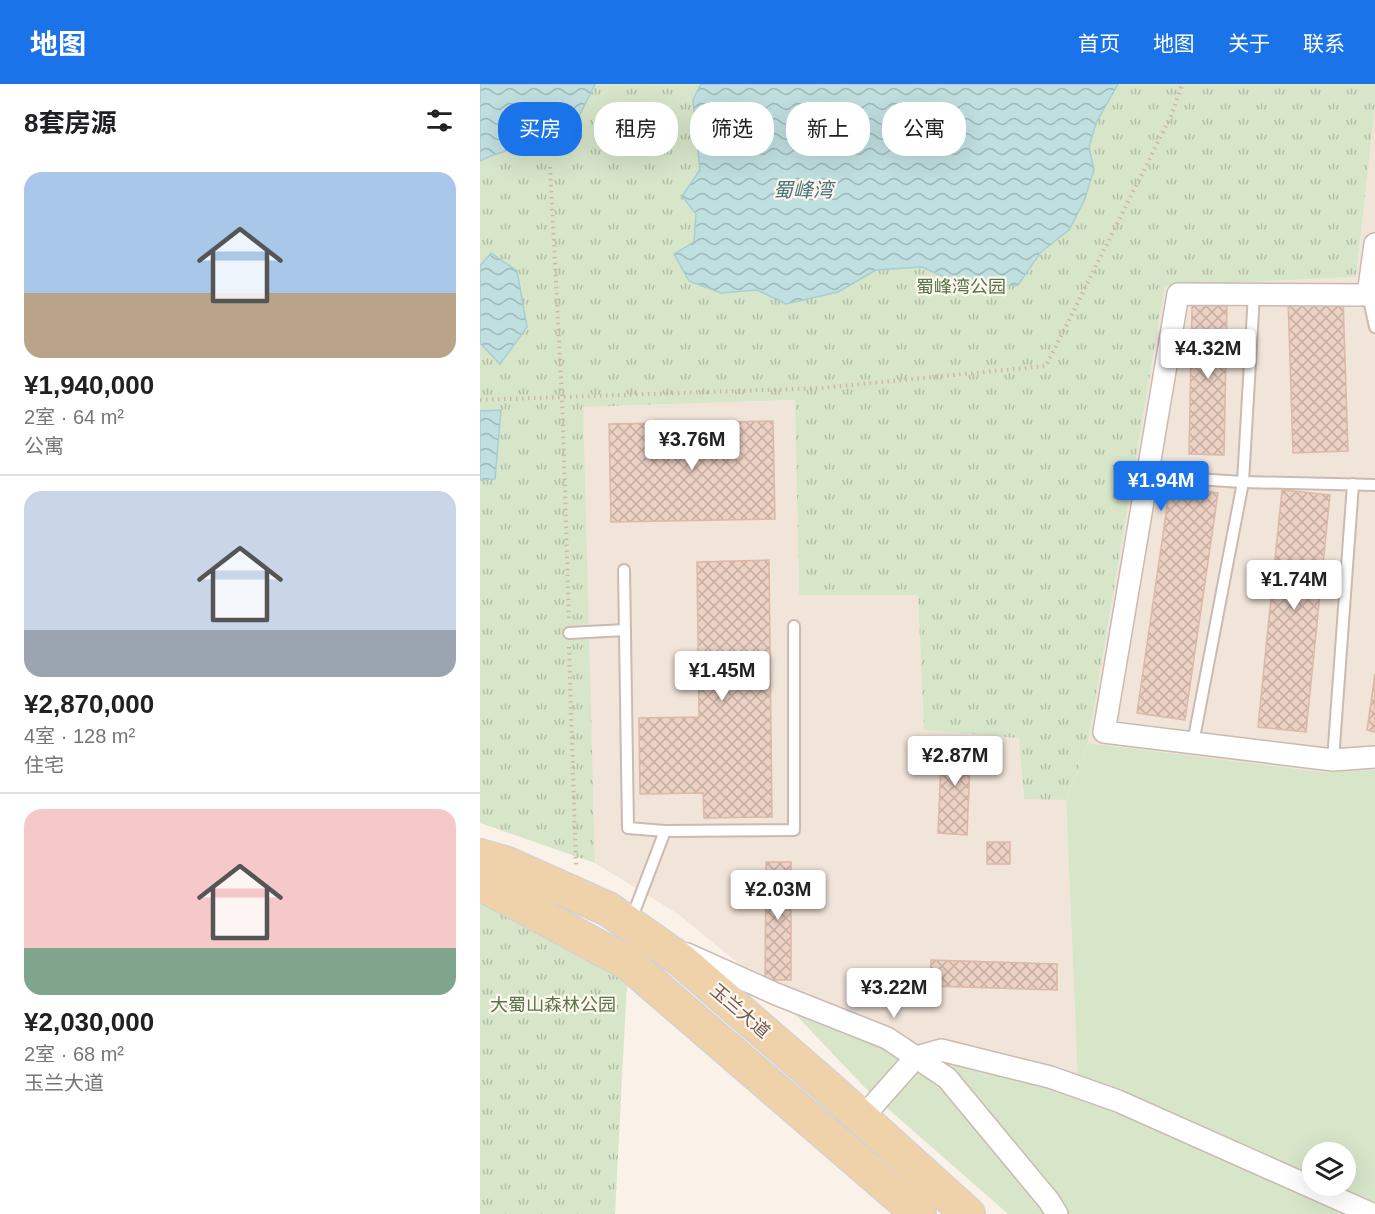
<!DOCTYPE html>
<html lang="zh">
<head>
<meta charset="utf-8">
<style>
  :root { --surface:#fff; --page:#f2f2f2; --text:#202124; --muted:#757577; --line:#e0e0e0; --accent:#1a73e8 }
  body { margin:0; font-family:Helvetica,"Noto Sans SC",sans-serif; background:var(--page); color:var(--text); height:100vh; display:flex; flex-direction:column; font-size:22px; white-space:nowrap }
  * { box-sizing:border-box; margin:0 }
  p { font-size:20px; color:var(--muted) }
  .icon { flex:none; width:33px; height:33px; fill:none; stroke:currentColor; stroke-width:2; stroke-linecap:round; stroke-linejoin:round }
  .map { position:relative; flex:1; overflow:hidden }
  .panel { display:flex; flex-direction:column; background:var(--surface); width:480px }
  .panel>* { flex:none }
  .top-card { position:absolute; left:18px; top:18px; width:570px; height:54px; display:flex; gap:12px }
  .controls { position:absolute; left:822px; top:1058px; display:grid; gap:12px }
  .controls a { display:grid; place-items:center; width:54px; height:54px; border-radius:50%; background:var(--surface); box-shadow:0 6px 24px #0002; font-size:30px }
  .price { position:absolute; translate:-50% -51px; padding:0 14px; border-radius:6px; background:#fff; color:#222; font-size:20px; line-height:39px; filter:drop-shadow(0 2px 3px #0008) }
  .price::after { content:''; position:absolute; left:50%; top:36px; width:18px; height:14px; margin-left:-9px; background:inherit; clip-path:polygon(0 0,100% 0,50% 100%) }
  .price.current { background:var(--accent); color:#fff }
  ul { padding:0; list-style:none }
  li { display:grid; align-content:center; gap:12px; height:318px; padding:0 24px }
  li+li { border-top:2px solid var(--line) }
  li span { display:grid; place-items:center; height:186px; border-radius:18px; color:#555 }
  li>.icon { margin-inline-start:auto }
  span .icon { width:108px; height:108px; fill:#fffc; stroke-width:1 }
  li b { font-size:26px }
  h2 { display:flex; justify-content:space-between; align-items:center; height:72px; padding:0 24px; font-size:26px }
  .tag { padding:0 21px; border-radius:24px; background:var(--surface); box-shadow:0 6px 24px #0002; font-size:21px; line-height:54px }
  .tag.current { background:var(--accent); color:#fff }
  header { display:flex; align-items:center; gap:36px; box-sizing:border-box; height:84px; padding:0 30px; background:var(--accent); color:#fff }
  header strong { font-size:28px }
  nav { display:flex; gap:33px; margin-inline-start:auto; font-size:21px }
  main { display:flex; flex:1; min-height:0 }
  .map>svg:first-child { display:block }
</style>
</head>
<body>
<header>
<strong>地图</strong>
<nav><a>首页</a><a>地图</a><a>关于</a><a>联系</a></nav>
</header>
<main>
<section class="panel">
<h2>8套房源<svg class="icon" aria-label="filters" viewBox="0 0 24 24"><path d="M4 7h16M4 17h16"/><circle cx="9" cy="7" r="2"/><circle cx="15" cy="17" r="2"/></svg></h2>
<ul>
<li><span style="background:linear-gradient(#a9c7e8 65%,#b9a48a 0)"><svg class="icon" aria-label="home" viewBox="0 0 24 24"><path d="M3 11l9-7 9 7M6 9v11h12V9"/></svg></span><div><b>¥1,940,000</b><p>2室 · 64 m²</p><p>公寓</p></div></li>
<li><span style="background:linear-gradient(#c9d6e8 75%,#9aa5b1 0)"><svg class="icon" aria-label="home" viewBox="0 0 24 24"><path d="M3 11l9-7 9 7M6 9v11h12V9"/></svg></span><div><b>¥2,870,000</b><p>4室 · 128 m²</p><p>住宅</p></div></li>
<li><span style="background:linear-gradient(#f6c9c9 75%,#7fa58c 0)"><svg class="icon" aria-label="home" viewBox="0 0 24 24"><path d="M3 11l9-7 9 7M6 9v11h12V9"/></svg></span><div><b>¥2,030,000</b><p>2室 · 68 m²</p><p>玉兰大道</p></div></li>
</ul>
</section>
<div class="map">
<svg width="895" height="1130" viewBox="0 0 895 1130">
  <defs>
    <pattern id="park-tufts" width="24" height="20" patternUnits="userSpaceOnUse" patternTransform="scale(1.5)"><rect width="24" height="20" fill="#d7e6c9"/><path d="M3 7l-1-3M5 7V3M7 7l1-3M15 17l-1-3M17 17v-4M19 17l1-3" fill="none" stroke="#b3bda6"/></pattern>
    <pattern id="water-waves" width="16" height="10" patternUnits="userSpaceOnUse" patternTransform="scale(1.5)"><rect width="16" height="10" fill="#c0dfe1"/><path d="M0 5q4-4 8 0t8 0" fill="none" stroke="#a0b8b9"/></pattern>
    <pattern id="building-cross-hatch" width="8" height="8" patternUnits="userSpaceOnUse" patternTransform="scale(1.5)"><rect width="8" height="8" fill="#ecd1c4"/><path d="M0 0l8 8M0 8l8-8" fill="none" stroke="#c4ada2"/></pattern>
  </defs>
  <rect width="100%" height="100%" fill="#faf2e9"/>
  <!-- residential -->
  <g fill="#f1e4d9">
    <polygon points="895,23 895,686 843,688 608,659 685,202 876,193"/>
    <polygon points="315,316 319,511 438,511 444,646 540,654 544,714 586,716 598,1003 436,973 296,910 198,830 115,779 102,323"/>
  </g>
  <!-- grass -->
  <path fill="#d7e6c9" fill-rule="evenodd" d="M608 659 843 688 895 686V1130H528L390 1009 296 910 436 973 461 966 598 1002 586 716ZM832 1068H866V1101H832Z"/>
  <!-- park -->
  <g fill="url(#park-tufts)">
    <polygon points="0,0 895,0 895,23 876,193 685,202 608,659 586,716 544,715 539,654 444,646 438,511 319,511 315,316 103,323 115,779 0,739"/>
    <polygon points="0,802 148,879 135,1130 0,1130"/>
  </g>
  <!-- water -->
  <g fill="url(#water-waves)" stroke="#a7ced2" stroke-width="1.5">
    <polygon points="0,0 115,0 92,47 13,71 0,77"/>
    <polygon points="221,0 638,0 616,39 609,63 614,86 604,117 589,146 561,168 538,201 489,204 442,183 396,186 358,208 306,220 277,206 241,209 209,197 194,170 214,158 216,130 202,112 220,86 213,16"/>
    <polygon points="11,169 37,187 47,243 20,280 0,259 0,182"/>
    <polygon points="21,326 15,395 0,396 0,327"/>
  </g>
  <!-- building -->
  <g fill="url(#building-cross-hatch)" stroke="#ddb8a7" stroke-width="1.5">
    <polygon points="863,213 868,367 813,369 808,215"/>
    <polygon points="712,221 747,222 744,371 709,370"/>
    <polygon points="293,337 295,435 131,438 129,340"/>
    <polygon points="690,402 738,409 705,636 657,629"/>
    <polygon points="802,406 850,411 826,648 778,643"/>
    <polygon points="289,476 292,733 224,734 223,709 160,710 159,634 219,633 217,478"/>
    <polygon points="895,590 895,648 887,646"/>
    <polygon points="462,655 491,656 487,751 458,749"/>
    <rect x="507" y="758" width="23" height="22"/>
    <polygon points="286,778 311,778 311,896 285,896"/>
    <polygon points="451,876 577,880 577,906 450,902"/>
  </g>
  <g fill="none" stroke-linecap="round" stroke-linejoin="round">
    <defs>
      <g id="service">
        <polyline points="888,211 895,243"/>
        <polyline points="668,392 763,398 895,401"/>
        <polyline points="144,486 148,744 185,747"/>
        <polyline points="89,549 145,546"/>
        <polyline points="713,659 763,398 774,210"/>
        <polyline points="853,676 873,400"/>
        <polyline points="151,836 185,747 314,746 314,542"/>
      </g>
      <g id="minor">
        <polyline points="895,160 888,211 698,210 624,648 853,676 895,673"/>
        <polyline points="207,870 296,910 407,954 467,994 569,1117 577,1130"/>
        <polyline points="382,1034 436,973 461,966 570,993 638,1017 892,1130"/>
      </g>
      <g id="primary">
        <polyline points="0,772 25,779 128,825 201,876 352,1007 488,1130"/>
        <polyline points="0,802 7,803 148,879 439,1130"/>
      </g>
    </defs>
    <!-- service casing -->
    <use href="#service" stroke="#cbbab0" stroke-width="14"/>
    <!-- minor casing -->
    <use href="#minor" stroke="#cbbab0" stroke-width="24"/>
    <!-- primary casing -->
    <use href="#primary" stroke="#d7d1ce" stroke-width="36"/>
    <!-- path -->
    <g stroke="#d1b5a7" stroke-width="4" stroke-dasharray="1.5 4.5" stroke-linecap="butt">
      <polyline points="70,83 82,313 89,537"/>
      <polyline points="0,316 341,304 566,282 692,30 702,0"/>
      <polyline points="89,563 96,783"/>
    </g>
    <!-- service -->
    <use href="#service" stroke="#fff" stroke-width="10"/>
    <!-- minor -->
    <use href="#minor" stroke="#fff" stroke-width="21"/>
    <!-- primary -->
    <use href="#primary" stroke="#f0d2aa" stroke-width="33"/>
  </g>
  <g text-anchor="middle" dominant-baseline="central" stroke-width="4.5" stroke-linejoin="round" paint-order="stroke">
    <!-- park labels -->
    <g font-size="18" fill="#597649" stroke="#fdf7ef">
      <text x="481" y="203">蜀峰湾公园</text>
      <text x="73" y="921">大蜀山森林公园</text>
    </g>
    <!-- street labels -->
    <g font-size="18" fill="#715a50" stroke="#fdf7ef">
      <text transform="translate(260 927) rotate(41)">玉兰大道</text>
    </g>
    <!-- water labels -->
    <g font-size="20" font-style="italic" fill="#49767b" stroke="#fdf7ef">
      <text x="323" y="106">蜀峰湾</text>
    </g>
  </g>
</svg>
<div class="controls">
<a><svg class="icon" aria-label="layers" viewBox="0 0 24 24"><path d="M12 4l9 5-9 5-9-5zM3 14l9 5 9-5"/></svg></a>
</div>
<b class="price" style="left:728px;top:296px">¥4.32M</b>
<b class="price" style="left:212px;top:387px">¥3.76M</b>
<b class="price current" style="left:681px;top:428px">¥1.94M</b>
<b class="price" style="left:814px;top:527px">¥1.74M</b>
<b class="price" style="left:242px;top:618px">¥1.45M</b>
<b class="price" style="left:475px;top:703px">¥2.87M</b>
<b class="price" style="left:298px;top:837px">¥2.03M</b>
<b class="price" style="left:414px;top:935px">¥3.22M</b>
<div class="top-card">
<a class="tag current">买房</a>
<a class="tag">租房</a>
<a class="tag">筛选</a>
<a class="tag">新上</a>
<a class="tag">公寓</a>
</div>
</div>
</main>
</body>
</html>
